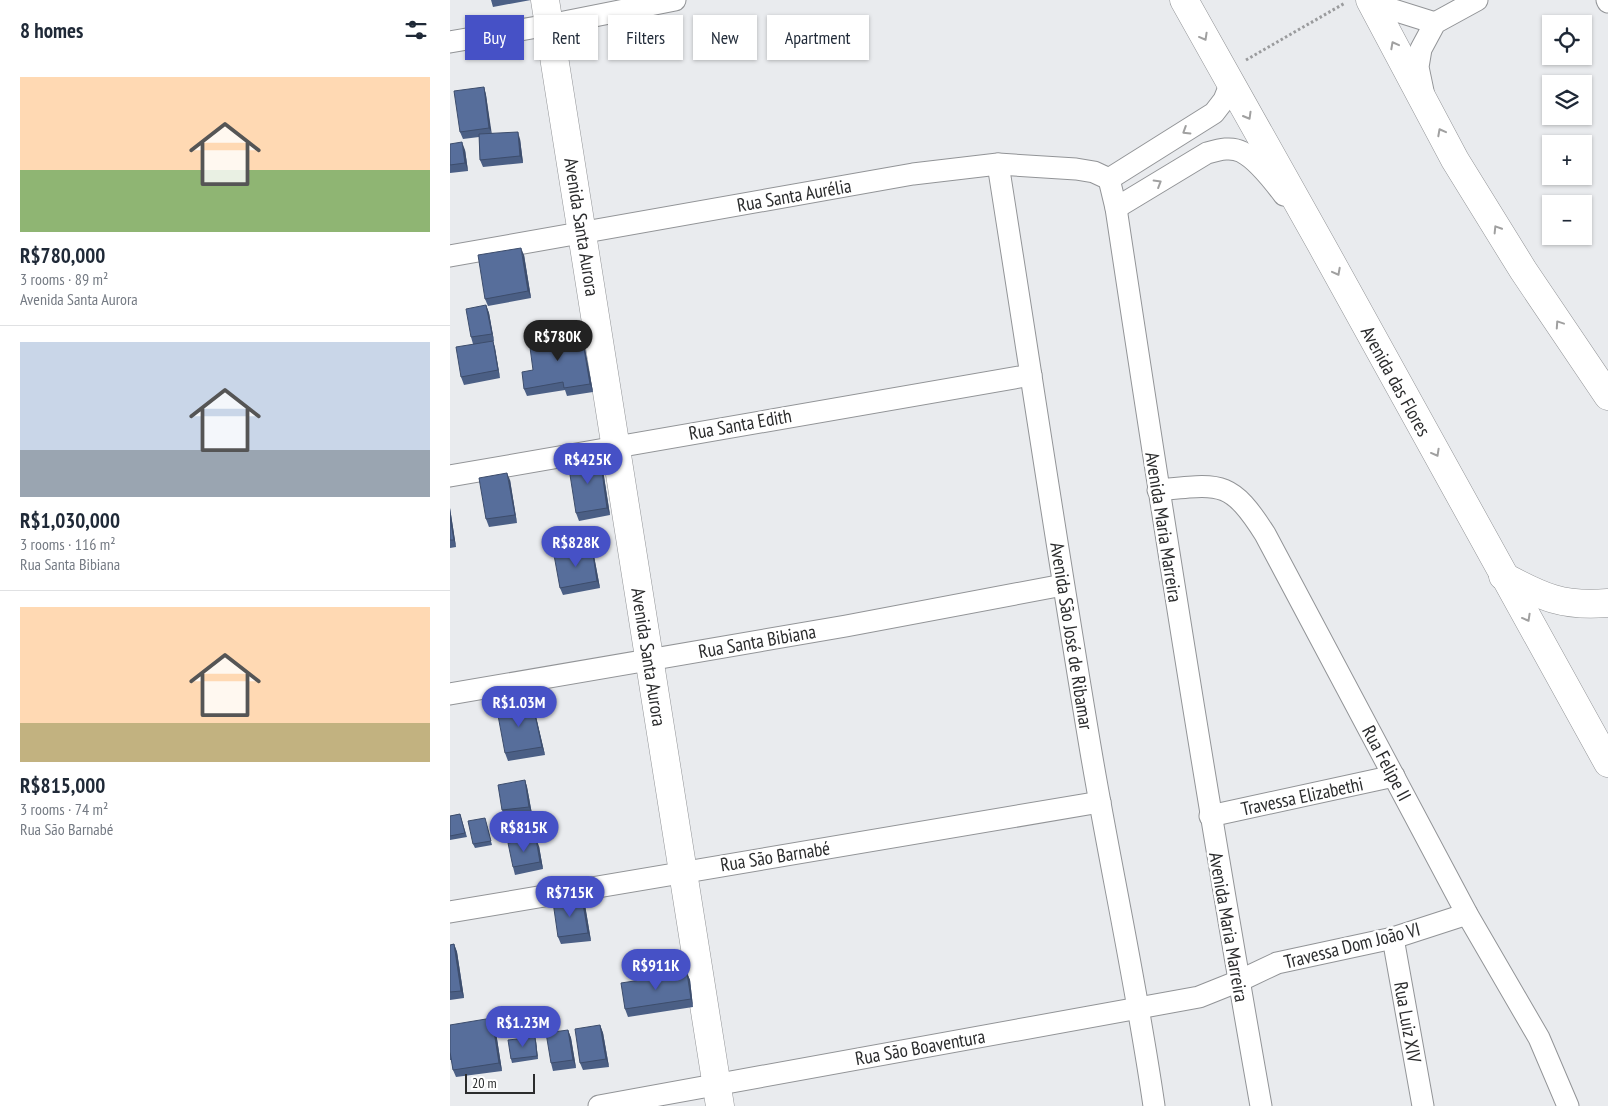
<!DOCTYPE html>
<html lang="en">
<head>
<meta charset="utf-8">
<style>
  :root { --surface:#fff; --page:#f2f2f3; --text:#1f2937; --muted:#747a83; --line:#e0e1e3; --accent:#4651c6 }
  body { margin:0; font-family:"PT Sans Narrow",sans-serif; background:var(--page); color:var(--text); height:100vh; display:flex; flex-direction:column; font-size:19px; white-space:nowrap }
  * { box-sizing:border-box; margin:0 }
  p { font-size:16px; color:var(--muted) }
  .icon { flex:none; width:28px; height:28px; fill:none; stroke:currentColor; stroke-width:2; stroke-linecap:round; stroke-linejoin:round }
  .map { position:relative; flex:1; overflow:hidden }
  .side { display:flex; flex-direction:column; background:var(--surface); width:450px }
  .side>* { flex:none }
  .top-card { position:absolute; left:15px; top:15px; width:475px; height:45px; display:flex; gap:10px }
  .buttons { position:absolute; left:1092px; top:15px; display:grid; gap:10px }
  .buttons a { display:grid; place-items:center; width:50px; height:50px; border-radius:0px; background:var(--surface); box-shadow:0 1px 4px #0004; font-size:25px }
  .scale { position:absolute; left:15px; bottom:12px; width:70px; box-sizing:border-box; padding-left:5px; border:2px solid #2b2c2d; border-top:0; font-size:14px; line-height:18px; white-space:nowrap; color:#2b2c2d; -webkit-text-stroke:4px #fff; paint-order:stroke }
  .price { position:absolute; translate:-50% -42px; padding:0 11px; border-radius:18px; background:var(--accent); color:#fff; font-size:16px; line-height:32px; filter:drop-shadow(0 1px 2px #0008) }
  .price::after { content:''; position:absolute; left:50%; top:30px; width:15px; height:11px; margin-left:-8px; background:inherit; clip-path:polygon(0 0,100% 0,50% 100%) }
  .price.selected { background:#222; color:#fff }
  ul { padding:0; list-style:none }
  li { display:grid; align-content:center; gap:10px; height:265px; padding:0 20px }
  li+li { border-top:1px solid var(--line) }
  li span { display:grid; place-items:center; height:155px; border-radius:0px; color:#555 }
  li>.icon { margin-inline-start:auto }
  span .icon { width:90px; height:90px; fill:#fffc; stroke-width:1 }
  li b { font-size:21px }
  h2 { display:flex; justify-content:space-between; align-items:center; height:60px; padding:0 20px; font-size:21px }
  .pill { padding:0 18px; border-radius:0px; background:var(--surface); box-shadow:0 1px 4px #0004; font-size:18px; line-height:45px }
  .pill.selected { background:var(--accent); color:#fff }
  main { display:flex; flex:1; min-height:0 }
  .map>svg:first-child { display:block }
</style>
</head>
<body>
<main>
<section class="side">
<h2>8 homes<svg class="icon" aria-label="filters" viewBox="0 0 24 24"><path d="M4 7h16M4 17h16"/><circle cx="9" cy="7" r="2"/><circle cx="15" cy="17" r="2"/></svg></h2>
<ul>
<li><span style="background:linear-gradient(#ffd9b3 60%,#8fb573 0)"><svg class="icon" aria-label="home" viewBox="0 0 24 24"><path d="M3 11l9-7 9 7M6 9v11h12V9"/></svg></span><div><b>R$780,000</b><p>3 rooms · 89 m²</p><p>Avenida Santa Aurora</p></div></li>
<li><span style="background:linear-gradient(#c9d6e8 70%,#9aa5b1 0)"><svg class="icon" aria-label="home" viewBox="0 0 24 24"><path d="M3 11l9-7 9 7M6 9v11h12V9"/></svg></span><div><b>R$1,030,000</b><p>3 rooms · 116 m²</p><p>Rua Santa Bibiana</p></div></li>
<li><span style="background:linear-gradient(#ffd9b3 75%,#c2b280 0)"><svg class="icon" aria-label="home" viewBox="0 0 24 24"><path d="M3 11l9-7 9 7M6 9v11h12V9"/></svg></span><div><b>R$815,000</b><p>3 rooms · 74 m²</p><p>Rua São Barnabé</p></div></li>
</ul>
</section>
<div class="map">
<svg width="1158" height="1106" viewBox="0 0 1158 1106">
  <rect width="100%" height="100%" fill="#e9ebee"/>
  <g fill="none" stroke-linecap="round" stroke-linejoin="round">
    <defs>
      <g id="minor">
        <polyline points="926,0 934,7 985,23"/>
        <polyline points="1157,0 1158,2"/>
        <polyline points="0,42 99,25 225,0"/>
        <polyline points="973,91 968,67 971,49 985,23 1027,0"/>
        <path d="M548 164C579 360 608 556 641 752 661 870 687 987 704 1106"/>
        <polyline points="659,179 764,113 774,100 780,85"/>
        <path d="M666 208 757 153C768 150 781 146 792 152 806 159 825 183 834 195"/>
        <path d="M0 256 463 174 548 164 626 169 644 172 659 179 666 208C711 508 758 807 811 1106"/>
        <polyline points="0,476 581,375"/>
        <path d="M708 490C770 484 780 479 815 534L1017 914 1089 1038 1118 1106"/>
        <polyline points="0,694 396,626 613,585"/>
        <polyline points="760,816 944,776"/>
        <polyline points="0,912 650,802"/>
        <polyline points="943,938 973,1106"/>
        <polyline points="149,1106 749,997 789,981 827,963 943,938 1017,914"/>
      </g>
      <polyline id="tertiary" points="95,0 270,1106"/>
      <g id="secondary">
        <polyline points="734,0 871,244 1158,763"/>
        <polyline points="920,0 1005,160 1073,270 1158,396"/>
        <path d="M1053 576C1092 597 1113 607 1158 603"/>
      </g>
    </defs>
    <!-- minor casing -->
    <use href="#minor" stroke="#929497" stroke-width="23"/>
    <!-- tertiary casing -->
    <use href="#tertiary" stroke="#929497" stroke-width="29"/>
    <!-- secondary casing -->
    <use href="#secondary" stroke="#929497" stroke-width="29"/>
    <!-- path -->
    <polyline stroke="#9a9b9d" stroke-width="3" stroke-dasharray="2.5 2.5" stroke-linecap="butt" points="796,60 895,3"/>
    <!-- minor -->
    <use href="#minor" stroke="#fff" stroke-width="21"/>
    <!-- tertiary -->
    <use href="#tertiary" stroke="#fff" stroke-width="28"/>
    <!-- secondary -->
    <use href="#secondary" stroke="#fff" stroke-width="28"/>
  </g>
  <!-- wall -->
  <g fill="#4b5f85">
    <polygon points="41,0 81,0 43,7"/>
    <polygon points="34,87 36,95 41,133 70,139 73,163 33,167 30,160 29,137 13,139 10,132"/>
    <polygon points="0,144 15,150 18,171 0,173"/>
    <polygon points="74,255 81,298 38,306 35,299"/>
    <polygon points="36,305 39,313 44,341 43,341 45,348 50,378 14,385 11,377 23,344 21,337"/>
    <polygon points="131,331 133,338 143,392 117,396 115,390 77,396 74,389 83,370"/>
    <polygon points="150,457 152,464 160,515 129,521 126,513"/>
    <polygon points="60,480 67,523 39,527 36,519"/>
    <polygon points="0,508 6,547 0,548"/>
    <polygon points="144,556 150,588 113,595 110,588"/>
    <polygon points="82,701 84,708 95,755 58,761 55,753"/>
    <polygon points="75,780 77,787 82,814 55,817 52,810"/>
    <polygon points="10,814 17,837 0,840 0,816"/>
    <polygon points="36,822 42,845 25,848 23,844"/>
    <polygon points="89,846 93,869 65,875 63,867"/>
    <polygon points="132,898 135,905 141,941 111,944 108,937"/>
    <polygon points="4,944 7,952 14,998 0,1000 0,945"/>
    <polygon points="237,973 240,980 243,1007 178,1017 175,1009"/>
    <polygon points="0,1025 45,1026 52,1071 6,1077 3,1070 2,1060 0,1060"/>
    <polygon points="150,1025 153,1033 159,1067 133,1070 130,1063"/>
    <polygon points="118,1030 121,1038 126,1068 103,1071 101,1063"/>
    <polygon points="86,1041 88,1059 62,1063 61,1059"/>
  </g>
  <!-- shaded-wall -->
  <g fill="#3d4d6c">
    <polygon points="34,87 36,95 42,135 39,128"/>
    <polygon points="68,132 70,139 73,163 70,156"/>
    <polygon points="12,142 15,150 18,171 15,163"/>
    <polygon points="71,248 74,255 81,298 78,291"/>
    <polygon points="36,305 39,313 44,341 42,334"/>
    <polygon points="131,331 133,338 143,392 140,384"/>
    <polygon points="43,341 45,348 50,378 48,370"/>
    <polygon points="150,457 152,464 160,515 157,508"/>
    <polygon points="57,473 60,480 67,523 65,515"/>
    <polygon points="0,508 6,547 4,540 0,517"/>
    <polygon points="142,548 144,556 150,588 147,581"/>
    <polygon points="82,701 84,708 95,755 92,747"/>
    <polygon points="75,780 77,787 82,814 79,807"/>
    <polygon points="86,839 89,846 93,869 90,862"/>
    <polygon points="132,898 135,905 141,941 138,933"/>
    <polygon points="4,944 7,952 14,998 11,991"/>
    <polygon points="237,973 240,980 243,1007 241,999"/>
    <polygon points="42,1018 45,1026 52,1071 49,1063"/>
    <polygon points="150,1025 153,1033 159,1067 156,1059"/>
    <polygon points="118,1030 121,1038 126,1068 123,1060"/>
    <polygon points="85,1037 86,1041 88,1059 87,1056"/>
  </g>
  <!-- building -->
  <g fill="#576e9b" stroke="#3d4d6c">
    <polygon points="34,87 39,128 10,132 4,91"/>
    <polygon points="68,132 70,156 30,160 29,134"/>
    <polygon points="12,142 15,163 0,165 0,144"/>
    <polygon points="71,248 78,291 35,299 28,255"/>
    <polygon points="36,305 42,334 21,337 16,309"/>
    <polygon points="131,331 140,384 114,388 113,382 74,389 72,372 83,370 79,340"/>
    <polygon points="43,341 48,370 11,377 6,347"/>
    <polygon points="150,457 157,508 126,513 118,462"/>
    <polygon points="57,473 65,515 36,519 29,478"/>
    <polygon points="0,517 4,540 0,540"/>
    <polygon points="142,548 147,581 110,588 104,555"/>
    <polygon points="82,701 92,747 55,753 47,710"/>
    <polygon points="75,780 79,807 52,810 48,785"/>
    <polygon points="10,814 15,833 0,836 0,816"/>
    <polygon points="35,818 41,841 23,844 18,821"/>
    <polygon points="86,839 90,862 63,867 58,843"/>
    <polygon points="132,898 138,933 108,937 103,902"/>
    <polygon points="4,944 11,991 0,992 0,945"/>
    <polygon points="237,973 241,999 175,1009 171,983"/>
    <polygon points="42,1018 49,1063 3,1070 0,1052 0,1025"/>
    <polygon points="150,1025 156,1059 130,1063 125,1029"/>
    <polygon points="118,1030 123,1060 101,1063 96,1033"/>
    <polygon points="85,1037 87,1056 61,1059 58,1040"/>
  </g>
  <!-- one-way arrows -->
  <defs><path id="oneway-chevron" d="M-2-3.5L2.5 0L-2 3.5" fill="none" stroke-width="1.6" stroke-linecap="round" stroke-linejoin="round" transform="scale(1.25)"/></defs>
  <g stroke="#a0a0a0">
    <use href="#oneway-chevron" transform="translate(754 37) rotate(61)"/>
    <use href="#oneway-chevron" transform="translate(944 45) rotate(-118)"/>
    <use href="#oneway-chevron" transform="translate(798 116) rotate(60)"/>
    <use href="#oneway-chevron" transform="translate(736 131) rotate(148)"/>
    <use href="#oneway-chevron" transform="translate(991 132) rotate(-118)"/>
    <use href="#oneway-chevron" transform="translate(708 183) rotate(-31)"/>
    <use href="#oneway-chevron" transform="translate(1047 229) rotate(-122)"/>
    <use href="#oneway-chevron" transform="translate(887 272) rotate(62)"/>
    <use href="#oneway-chevron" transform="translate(1109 324) rotate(-124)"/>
    <use href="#oneway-chevron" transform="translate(986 453) rotate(61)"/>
    <use href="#oneway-chevron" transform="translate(1077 618) rotate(61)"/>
  </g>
  <g text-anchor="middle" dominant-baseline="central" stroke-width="5" stroke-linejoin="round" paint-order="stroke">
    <!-- street labels -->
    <g font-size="19" fill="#2b2c2d" stroke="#fff">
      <text transform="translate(344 195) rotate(-10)">Rua Santa Aurélia</text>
      <text transform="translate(132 227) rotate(81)">Avenida Santa Aurora</text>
      <text transform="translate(946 381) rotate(61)">Avenida das Flores</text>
      <text transform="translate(290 424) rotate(-10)">Rua Santa Edith</text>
      <text transform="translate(714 527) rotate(81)">Avenida Maria Marreira</text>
      <text transform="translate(622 636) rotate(81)">Avenida São José de Ribamar</text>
      <text transform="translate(307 641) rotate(-10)">Rua Santa Bibiana</text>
      <text transform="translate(199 657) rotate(81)">Avenida Santa Aurora</text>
      <text transform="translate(937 763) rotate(62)">Rua Felipe II</text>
      <text transform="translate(852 796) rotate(-12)">Travessa Elizabethi</text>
      <text transform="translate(325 856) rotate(-9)">Rua São Barnabé</text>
      <text transform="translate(779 927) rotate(80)">Avenida Maria Marreira</text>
      <text transform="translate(902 945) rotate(-14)">Travessa Dom João VI</text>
      <text transform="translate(958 1022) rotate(80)">Rua Luiz XIV</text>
      <text transform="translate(470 1047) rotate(-10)">Rua São Boaventura</text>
    </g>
  </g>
</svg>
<div class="buttons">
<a><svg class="icon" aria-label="locate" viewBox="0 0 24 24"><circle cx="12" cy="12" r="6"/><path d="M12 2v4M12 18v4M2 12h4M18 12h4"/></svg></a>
<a><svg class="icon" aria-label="layers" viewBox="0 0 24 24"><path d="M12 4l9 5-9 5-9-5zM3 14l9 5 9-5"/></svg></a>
<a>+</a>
<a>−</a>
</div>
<div class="scale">20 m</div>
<b class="price selected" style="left:108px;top:362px">R$780K</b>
<b class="price" style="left:138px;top:485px">R$425K</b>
<b class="price" style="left:126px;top:568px">R$828K</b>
<b class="price" style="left:69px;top:728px">R$1.03M</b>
<b class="price" style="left:74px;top:853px">R$815K</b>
<b class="price" style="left:120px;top:918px">R$715K</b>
<b class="price" style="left:206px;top:991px">R$911K</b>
<b class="price" style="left:73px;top:1048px">R$1.23M</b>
<div class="top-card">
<a class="pill selected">Buy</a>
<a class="pill">Rent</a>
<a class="pill">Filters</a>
<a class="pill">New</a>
<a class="pill">Apartment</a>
</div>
</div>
</main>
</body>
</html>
